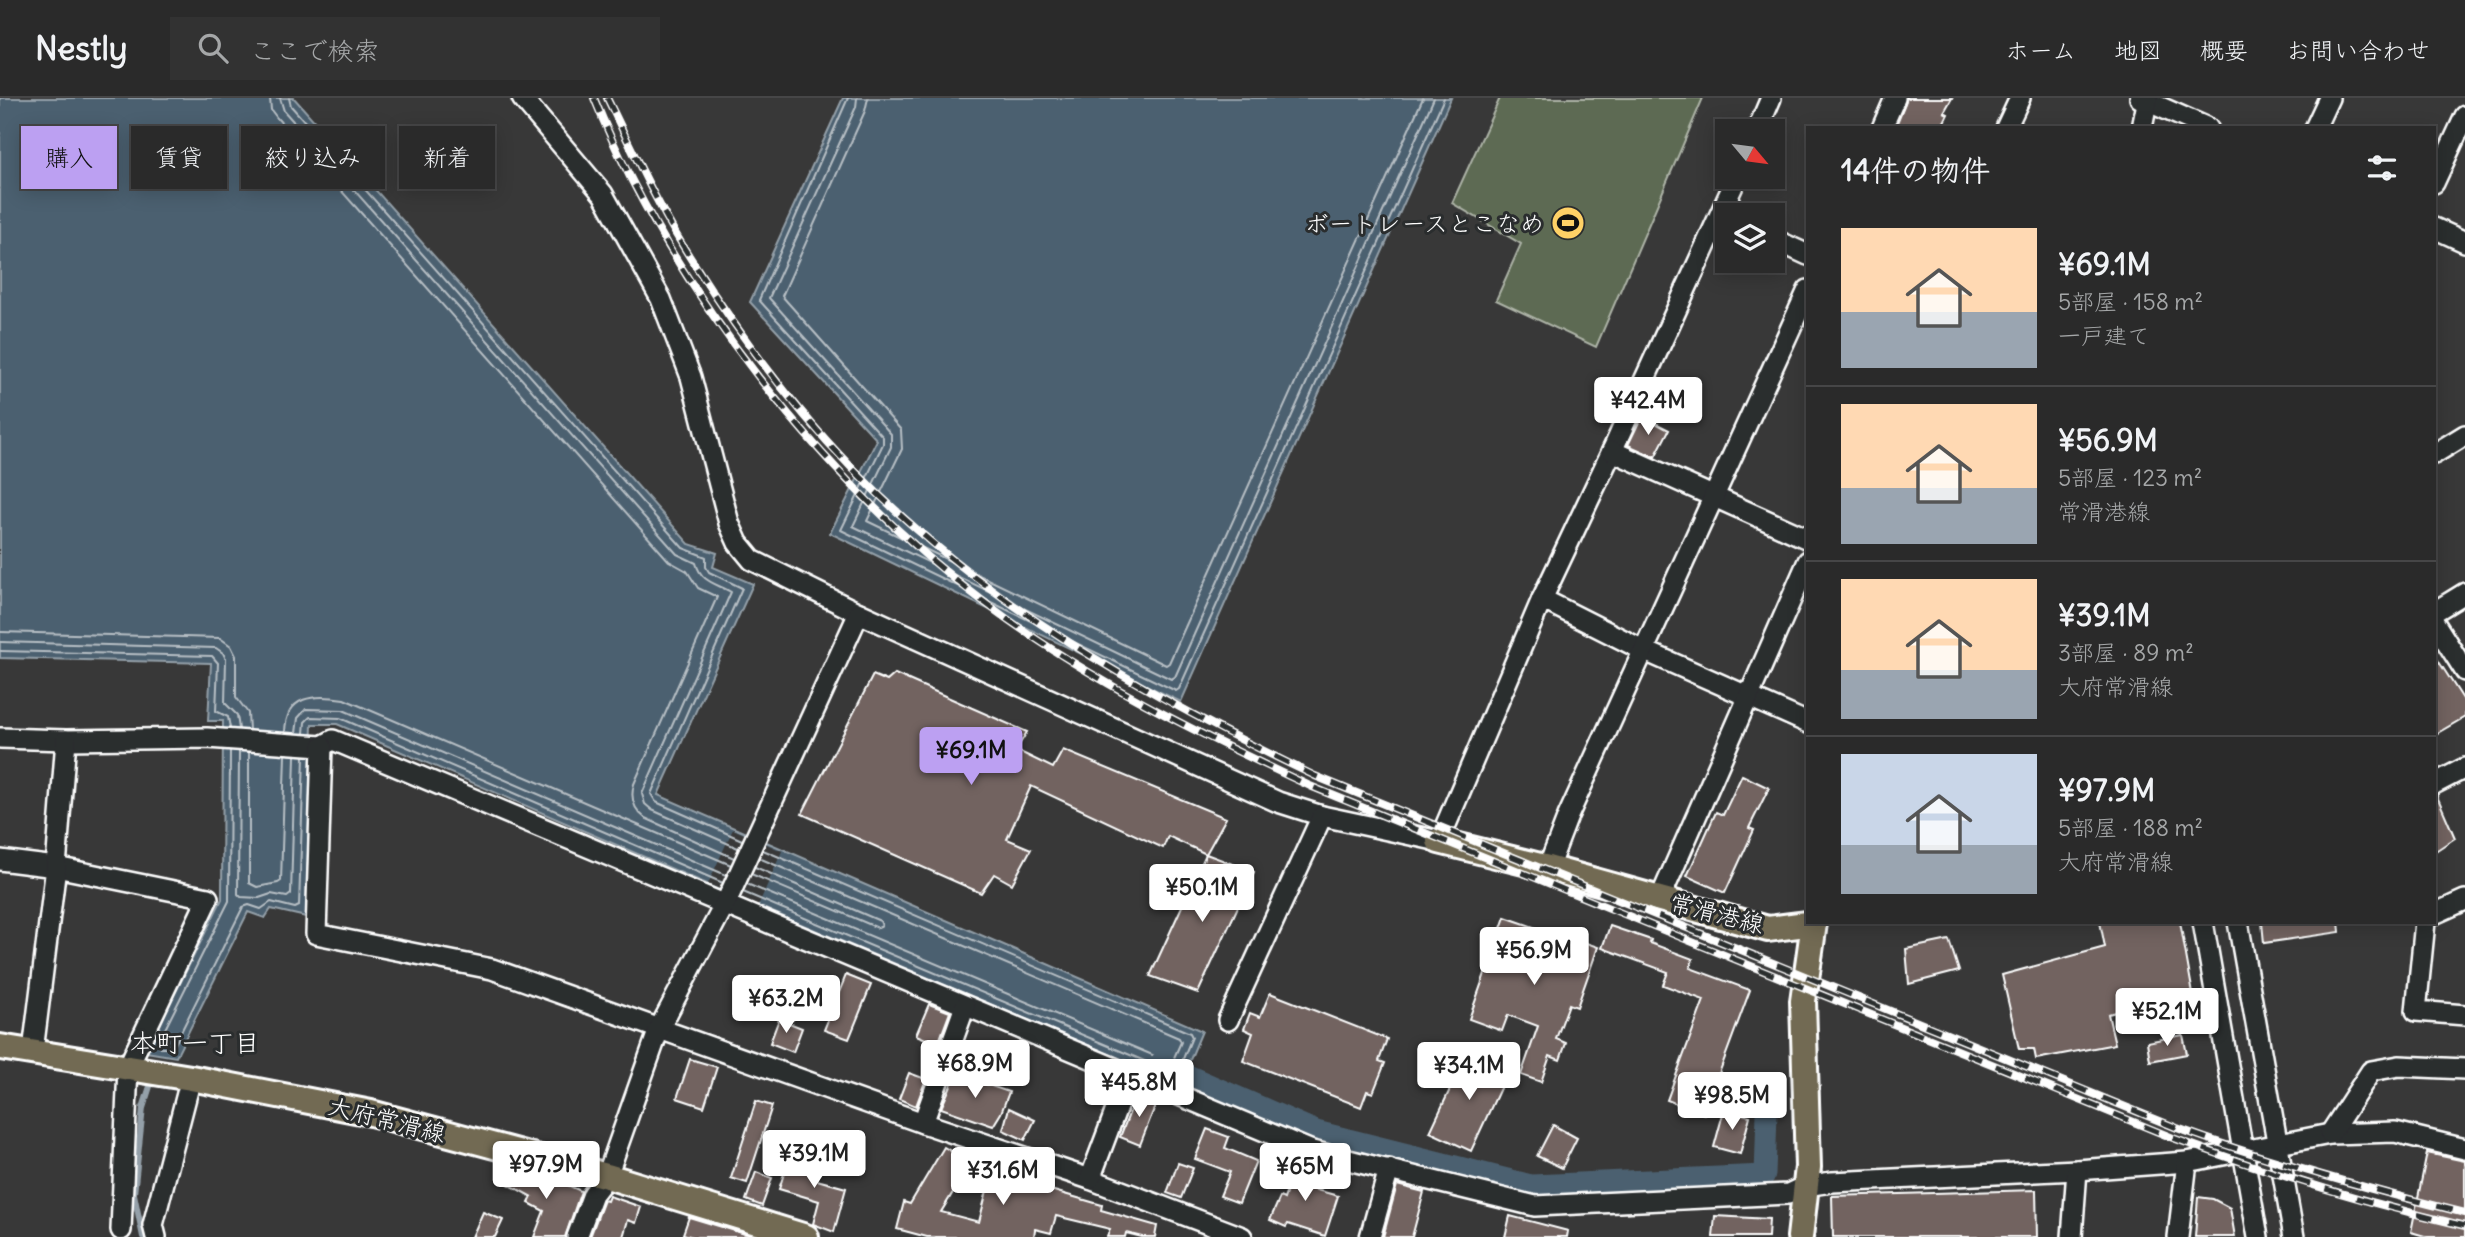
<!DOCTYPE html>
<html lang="ja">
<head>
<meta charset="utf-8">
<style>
  :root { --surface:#2a2a2a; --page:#323232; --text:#f1f3f6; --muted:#a5a7a8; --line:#464647; --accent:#bca0f2 }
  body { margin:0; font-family:Delius,"Klee One",sans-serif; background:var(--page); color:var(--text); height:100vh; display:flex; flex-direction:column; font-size:26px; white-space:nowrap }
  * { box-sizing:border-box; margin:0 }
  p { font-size:23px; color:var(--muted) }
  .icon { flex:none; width:38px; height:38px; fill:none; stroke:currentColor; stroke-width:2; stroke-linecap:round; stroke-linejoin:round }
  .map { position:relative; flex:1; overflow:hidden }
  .panel { position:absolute; left:1806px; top:28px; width:630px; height:798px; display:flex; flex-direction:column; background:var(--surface); border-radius:0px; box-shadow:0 4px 18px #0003,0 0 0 2px var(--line) }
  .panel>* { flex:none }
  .guide { position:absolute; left:21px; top:28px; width:665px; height:63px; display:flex; gap:14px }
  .needle { width:46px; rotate:119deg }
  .fabs { position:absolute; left:1715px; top:21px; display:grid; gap:14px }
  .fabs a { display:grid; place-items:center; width:70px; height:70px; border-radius:0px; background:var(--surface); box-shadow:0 4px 18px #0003,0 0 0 2px var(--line); font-size:35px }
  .price { position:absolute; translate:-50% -60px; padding:0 16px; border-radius:7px; background:#fff; color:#222; font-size:23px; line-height:46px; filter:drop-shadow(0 2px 4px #0008) }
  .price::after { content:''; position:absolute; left:50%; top:42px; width:21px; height:16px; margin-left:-10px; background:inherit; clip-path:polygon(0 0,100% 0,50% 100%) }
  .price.current { background:var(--accent); color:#111 }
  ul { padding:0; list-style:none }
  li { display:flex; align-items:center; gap:21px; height:175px; padding:0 35px }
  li+li { border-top:2px solid var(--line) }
  li span { display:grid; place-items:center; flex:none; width:196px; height:140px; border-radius:0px; color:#555 }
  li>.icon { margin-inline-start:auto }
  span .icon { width:84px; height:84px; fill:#fffc; stroke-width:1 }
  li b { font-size:30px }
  h2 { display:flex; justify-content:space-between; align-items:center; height:84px; padding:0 35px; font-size:30px }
  .chip { padding:0 24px; border-radius:0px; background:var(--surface); box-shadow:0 4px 18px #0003,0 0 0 2px var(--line); font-size:24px; line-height:63px }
  .chip.current { background:var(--accent); color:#111 }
  header { display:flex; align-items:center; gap:42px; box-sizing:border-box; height:98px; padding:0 35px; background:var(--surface); border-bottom:2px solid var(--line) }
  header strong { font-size:33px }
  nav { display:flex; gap:38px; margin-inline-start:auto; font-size:24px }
  .search { width:490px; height:63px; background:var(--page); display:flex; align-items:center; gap:18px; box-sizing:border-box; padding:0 24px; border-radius:0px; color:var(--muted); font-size:26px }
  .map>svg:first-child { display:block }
</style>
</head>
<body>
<header>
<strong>Nestly</strong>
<div class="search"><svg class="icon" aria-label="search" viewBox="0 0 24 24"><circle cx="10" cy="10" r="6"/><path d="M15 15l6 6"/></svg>ここで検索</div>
<nav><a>ホーム</a><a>地図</a><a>概要</a><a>お問い合わせ</a></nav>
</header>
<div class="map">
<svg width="2465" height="1139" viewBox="0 0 2465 1139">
  <rect width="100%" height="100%" fill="#383838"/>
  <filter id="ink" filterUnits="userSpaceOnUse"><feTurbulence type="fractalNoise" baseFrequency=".0143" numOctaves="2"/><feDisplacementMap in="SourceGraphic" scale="14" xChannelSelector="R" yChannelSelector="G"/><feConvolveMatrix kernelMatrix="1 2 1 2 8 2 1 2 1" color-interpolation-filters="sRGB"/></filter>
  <g filter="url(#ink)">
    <!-- green -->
    <polygon fill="#5d6a52" stroke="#aeb4a8" stroke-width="2" points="1500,0 1703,0 1596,249 1496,202 1521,146 1452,105"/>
    <!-- water -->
    <g fill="#4c606f" stroke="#94a0a9" stroke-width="2">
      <polygon points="0,0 294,0 689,446 717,455 713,469 753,486 658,697 1202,933 1180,986 758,808 337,626 312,626 306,819 271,811 265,820 248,814 176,959 146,954 222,801 223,623 208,623 211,565 0,560"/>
      <polygon points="843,0 1451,0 1181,604 830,435 877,342 750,204"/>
    </g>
    <!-- pier -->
    <polygon fill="#383838" points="733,731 782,753 758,808 708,786"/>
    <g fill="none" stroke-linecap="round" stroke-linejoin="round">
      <!-- shore -->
      <g stroke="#b7bfc5" stroke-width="2">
        <path d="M270 0 271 12 277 20 669 463 687 473 698 490 717 499 634 686C630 700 633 711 645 720L734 760"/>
        <path d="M280 0 284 13 677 456 696 465C701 484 715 485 731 494L642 696 645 706 652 712 738 750"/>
        <polyline points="289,0 291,8 683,450 706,459 706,469 709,474 742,490 651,696 656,704 742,742"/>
        <polyline points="848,0 759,202 883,339 883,346 841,432 1176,593 1179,591 1444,0"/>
        <polyline points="857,0 856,9 769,200 891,336 891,349 853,428 1171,581 1175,579 1434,0"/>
        <polyline points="868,0 865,13 782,198 901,332 902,351 867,423 1166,567 1169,565 1423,0"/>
        <polyline points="0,534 220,540 231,548 236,558 236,599 248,615 249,632"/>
        <polyline points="0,544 216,550 223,555 226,561 225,605 237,617 239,631"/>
        <polyline points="0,553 212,558 218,565 216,613 228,619 230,630"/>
        <path d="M285 634C286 597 314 596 344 601L731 767"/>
        <polyline points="296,635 298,620 306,611 343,612 726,777"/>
        <polyline points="304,635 305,624 310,619 340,620 723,785"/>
        <polyline points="230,653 229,803 158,945 160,950 173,950 243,809 249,807 261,811 271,804 295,810 299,808 304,658"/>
        <polyline points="239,654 238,796 241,799 259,800 271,796 287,799 291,796 295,658"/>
        <polyline points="249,654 249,785 257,789 278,785 281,783 285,657"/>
        <polyline points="751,776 878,830 882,828 880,823 755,769"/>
        <polyline points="747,786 1169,964 1173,962 1181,944 1179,940 759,760"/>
        <polyline points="743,794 1173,975 1178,973 1192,939 1190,935 763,752"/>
      </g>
      <!-- stream -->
      <polyline stroke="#94a0a9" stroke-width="6" points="143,1139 134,1096 143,1010 153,979"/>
      <!-- canal -->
      <polyline stroke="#4c606f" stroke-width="21" points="1160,965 1316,1033 1531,1087 1765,1077 1767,1015"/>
    </g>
    <!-- building -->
    <g fill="#726460" stroke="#fff" stroke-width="2">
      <polygon points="1907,0 1952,0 1944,14 1948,16 1941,30 1895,30"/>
      <polygon points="1642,318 1669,332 1655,359 1628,347"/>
      <polygon points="2434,556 2465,604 2465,619 2434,637"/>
      <polygon points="895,576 1027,634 1016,652 1053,670 1063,652 1226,720 1206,756 1168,738 1163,750 1031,688 1007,741 1031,751 1012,786 994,776 981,795 802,716 873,577 887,583"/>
      <polygon points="1742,677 1769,690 1749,730 1754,732 1725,795 1687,778 1716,714 1723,717"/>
      <polygon points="2434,698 2437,698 2455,740 2434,754"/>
      <polygon points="1206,756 1254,774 1198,895 1150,878"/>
      <polygon points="1505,819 1568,841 1569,839 1598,849 1577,909 1569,906 1556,941 1566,945 1560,962 1550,958 1541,984 1521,977 1538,928 1508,917 1502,933 1469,921"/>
      <polygon points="2100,824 2180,824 2193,896 2108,916 2115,946 2036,961 2034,951 2019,951 2002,877 2105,849"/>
      <polygon points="2262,824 2339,824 2340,834 2264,845"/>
      <polygon points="1610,828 1651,842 1650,845 1693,861 1690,870 1750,892 1704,1016 1667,1002 1704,902 1663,887 1668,874 1602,850"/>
      <polygon points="1949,842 1959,873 1909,886 1906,851"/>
      <polygon points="846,877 871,887 849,941 824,932"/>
      <polygon points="778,891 802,900 793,922 769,913"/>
      <polygon points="1270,895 1387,941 1379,963 1385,965 1373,995 1367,993 1361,1009 1243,963 1253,935 1244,931 1250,915 1260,919"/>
      <polygon points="929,906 950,914 938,946 916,937"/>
      <polygon points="779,921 802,930 793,954 770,945"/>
      <polygon points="2183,937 2187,956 2150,963 2147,944"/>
      <polygon points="1467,955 1508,973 1471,1053 1430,1034"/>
      <polygon points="690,961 717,969 704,1009 677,1000"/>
      <polygon points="909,975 926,981 916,1008 899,1001"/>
      <polygon points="956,976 1009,994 1001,1015 993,1028 941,1010"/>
      <polygon points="1137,996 1157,1003 1140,1047 1120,1039"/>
      <polygon points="756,1003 772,1008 747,1085 731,1080"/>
      <polygon points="1009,1010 1035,1022 1025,1042 1003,1032"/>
      <polygon points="1724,1012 1750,1018 1740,1056 1714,1049"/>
      <polygon points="1553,1027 1577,1040 1562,1070 1537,1058"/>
      <polygon points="1207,1031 1229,1039 1225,1050 1256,1063 1239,1105 1220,1098 1230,1074 1195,1061"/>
      <polygon points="944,1049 971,1065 941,1114 979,1124 994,1065 1026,1074 1023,1084 1102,1107 1101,1112 1157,1128 1155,1139 1142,1139 1126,1135 1125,1139 1107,1139 1110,1131 1056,1118 1051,1135 1035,1131 1034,1139 927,1139 897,1131 904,1104 910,1106"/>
      <polygon points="2427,1055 2465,1063 2465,1139 2428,1139 2411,1134"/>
      <polygon points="790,1057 822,1067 817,1082 846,1090 834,1134 813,1126 819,1103 779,1091"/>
      <polygon points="1298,1061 1315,1066 1306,1089 1338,1098 1325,1138 1288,1126 1286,1129 1270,1122 1280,1099 1284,1101"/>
      <polygon points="1178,1065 1193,1070 1181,1100 1167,1095"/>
      <polygon points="510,1067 523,1071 554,1089 556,1082 581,1093 565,1139 534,1139 544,1113 529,1105 532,1099 501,1082"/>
      <polygon points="756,1074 772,1080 762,1108 746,1102"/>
      <polygon points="1397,1087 1424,1094 1412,1139 1383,1139"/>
      <polygon points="2036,1092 2037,1139 1833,1139 1832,1098"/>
      <polygon points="609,1098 641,1109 636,1125 628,1122 623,1139 590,1139 604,1102 607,1103"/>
      <polygon points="2198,1099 2213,1101 2230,1110 2235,1139 2195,1139"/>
      <polygon points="483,1114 503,1122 495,1139 472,1139"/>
      <polygon points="1510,1118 1568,1133 1567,1139 1505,1139"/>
      <polygon points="1715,1118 1769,1121 1768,1139 1713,1139"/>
      <polygon points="689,1119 755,1139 693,1139 683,1136"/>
    </g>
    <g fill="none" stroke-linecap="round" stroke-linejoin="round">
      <defs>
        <g id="minor">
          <polyline points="522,0 603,96 661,201 691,279 729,425 738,445 752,462 859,515 1278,704 1322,718 1439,743 1542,501 1612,353 1737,79"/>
          <polyline points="2140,0 2208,30"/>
          <polyline points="1882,30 1895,0"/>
          <polyline points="2006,30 2020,0"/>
          <polyline points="2142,30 2148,0"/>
          <polyline points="2315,30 2329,0"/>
          <polyline points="1757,33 1771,0"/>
          <polyline points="2434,85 2465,18"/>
          <polyline points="2434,130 2465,144"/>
          <polyline points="1773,141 1808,157"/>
          <polyline points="1612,353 1808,441"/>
          <polyline points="2434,356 2465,337"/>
          <polyline points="1542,501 1643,552 1808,625"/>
          <polyline points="2434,514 2465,495"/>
          <polyline points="2434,524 2465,573"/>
          <polyline points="0,640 66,642 207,640 322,648 333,642 1312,1053 1535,1108 1788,1096 1805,1088 1832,1084 2077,1072 2187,1064 2330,1036 2395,1034 2465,1051"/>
          <polyline points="322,648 316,836 492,871 923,1025 1090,1081 1242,1139"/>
          <polyline points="2434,686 2465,670"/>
          <polyline points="0,762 56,769 208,800 128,969 121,1132"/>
          <polyline points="1548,770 1568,718 1808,192"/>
          <polyline points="1660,801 1808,463"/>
          <polyline points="2434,816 2465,802"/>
          <polyline points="2203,824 2258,1139"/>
          <polyline points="2238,824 2294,1139"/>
          <polyline points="2425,824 2416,913 2465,917"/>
          <polyline points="1228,922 1322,718"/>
          <polyline points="33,953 56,769 66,642"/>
          <polyline points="923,1025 965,908"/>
          <polyline points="2330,1036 2371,973 2399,968 2465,971"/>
          <polyline points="1090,1081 1129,977"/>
          <polyline points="156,1139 153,1127 191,980"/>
          <polyline points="577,1139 593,1096 607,1078 659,931 728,800 859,515"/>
          <polyline points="1370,1139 1389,1071"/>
          <polyline points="2072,1139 2077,1072"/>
          <polyline points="2178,1139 2187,1064"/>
        </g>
        <g id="major">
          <polyline points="1439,743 1548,770 1768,831 1814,825 1803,903 1808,1069 1800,1139"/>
          <polyline points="0,949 191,980 371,1015 607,1078 806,1139"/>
        </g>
      </defs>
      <!-- minor casing -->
      <use href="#minor" stroke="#fff" stroke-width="24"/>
      <!-- major casing -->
      <use href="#major" stroke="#fff" stroke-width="30"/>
      <!-- minor -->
      <use href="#minor" stroke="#2a2d2e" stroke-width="19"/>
      <!-- major -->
      <use href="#major" stroke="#726b52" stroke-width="24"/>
      <defs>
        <g id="rail">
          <path d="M594 0C671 190 824 385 988 507 1087 581 1199 636 1310 688L2173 1040C2269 1075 2366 1105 2465 1128"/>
          <path d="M607 0C634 55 659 112 693 164 739 236 791 307 851 369 982 505 1146 597 1315 678L2177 1030C2271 1064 2367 1091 2465 1115"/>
        </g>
      </defs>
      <!-- rail casing -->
      <use href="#rail" stroke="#fff" stroke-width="8"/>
      <!-- rail -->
      <use href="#rail" stroke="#2a2d2e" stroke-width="5" stroke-dasharray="16" stroke-linecap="butt"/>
    </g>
  </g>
  <!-- icons -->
  <defs>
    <symbol id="stadium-disc" viewBox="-11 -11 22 22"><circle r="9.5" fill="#ffd166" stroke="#2a2d2e"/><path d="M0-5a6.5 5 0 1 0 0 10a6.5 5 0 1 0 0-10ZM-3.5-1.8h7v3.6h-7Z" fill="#111"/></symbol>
  </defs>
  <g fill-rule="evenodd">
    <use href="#stadium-disc" x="1549" y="106" width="38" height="38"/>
  </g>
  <g text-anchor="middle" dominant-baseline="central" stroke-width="6" stroke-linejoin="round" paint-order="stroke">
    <!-- poi labels -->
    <g font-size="24" fill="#fff" stroke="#2a2d2e" text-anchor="end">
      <text x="1544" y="125">ボートレースとこなめ</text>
    </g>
    <!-- street labels -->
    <g font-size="24" fill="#fff" stroke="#2a2d2e">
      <text transform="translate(1717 815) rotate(14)">常滑港線</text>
      <text transform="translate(387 1021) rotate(14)">大府常滑線</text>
    </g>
    <!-- neighbourhood labels -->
    <g font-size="26" fill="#fff" stroke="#2a2d2e">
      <text x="195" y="944">本町一丁目</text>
    </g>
  </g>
</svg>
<div class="fabs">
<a><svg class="needle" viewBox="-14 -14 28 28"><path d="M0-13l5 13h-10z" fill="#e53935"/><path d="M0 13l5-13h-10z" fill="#a5a7a8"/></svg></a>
<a><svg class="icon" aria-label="layers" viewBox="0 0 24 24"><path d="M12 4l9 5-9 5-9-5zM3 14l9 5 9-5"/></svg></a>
</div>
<b class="price" style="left:1648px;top:339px">¥42.4M</b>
<b class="price current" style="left:971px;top:689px">¥69.1M</b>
<b class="price" style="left:1202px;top:826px">¥50.1M</b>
<b class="price" style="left:1534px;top:889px">¥56.9M</b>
<b class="price" style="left:786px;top:937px">¥63.2M</b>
<b class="price" style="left:2167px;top:950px">¥52.1M</b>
<b class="price" style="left:975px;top:1002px">¥68.9M</b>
<b class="price" style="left:1469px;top:1004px">¥34.1M</b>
<b class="price" style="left:1139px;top:1021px">¥45.8M</b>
<b class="price" style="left:1732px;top:1034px">¥98.5M</b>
<b class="price" style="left:814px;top:1092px">¥39.1M</b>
<b class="price" style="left:546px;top:1103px">¥97.9M</b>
<b class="price" style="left:1305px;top:1105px">¥65M</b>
<b class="price" style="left:1003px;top:1109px">¥31.6M</b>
<div class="guide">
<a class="chip current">購入</a>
<a class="chip">賃貸</a>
<a class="chip">絞り込み</a>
<a class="chip">新着</a>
</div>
<section class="panel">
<h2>14件の物件<svg class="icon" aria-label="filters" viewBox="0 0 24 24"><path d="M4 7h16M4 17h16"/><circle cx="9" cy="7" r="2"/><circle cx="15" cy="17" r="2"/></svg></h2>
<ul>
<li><span style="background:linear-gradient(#ffd9b3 60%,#9aa5b1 0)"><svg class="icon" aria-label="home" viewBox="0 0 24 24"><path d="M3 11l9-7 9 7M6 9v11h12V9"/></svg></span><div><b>¥69.1M</b><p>5部屋 · 158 m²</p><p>一戸建て</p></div></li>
<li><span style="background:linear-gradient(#ffd9b3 60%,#9aa5b1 0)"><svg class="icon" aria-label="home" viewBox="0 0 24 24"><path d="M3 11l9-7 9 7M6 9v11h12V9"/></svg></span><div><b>¥56.9M</b><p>5部屋 · 123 m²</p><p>常滑港線</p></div></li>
<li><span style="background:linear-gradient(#ffd9b3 65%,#9aa5b1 0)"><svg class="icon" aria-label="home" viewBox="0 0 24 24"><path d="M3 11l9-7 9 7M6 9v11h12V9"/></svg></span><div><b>¥39.1M</b><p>3部屋 · 89 m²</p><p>大府常滑線</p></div></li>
<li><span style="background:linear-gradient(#c9d6e8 65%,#9aa5b1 0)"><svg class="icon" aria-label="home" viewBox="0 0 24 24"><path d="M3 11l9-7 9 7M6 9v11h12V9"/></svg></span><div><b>¥97.9M</b><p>5部屋 · 188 m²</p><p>大府常滑線</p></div></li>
</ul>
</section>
</div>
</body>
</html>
